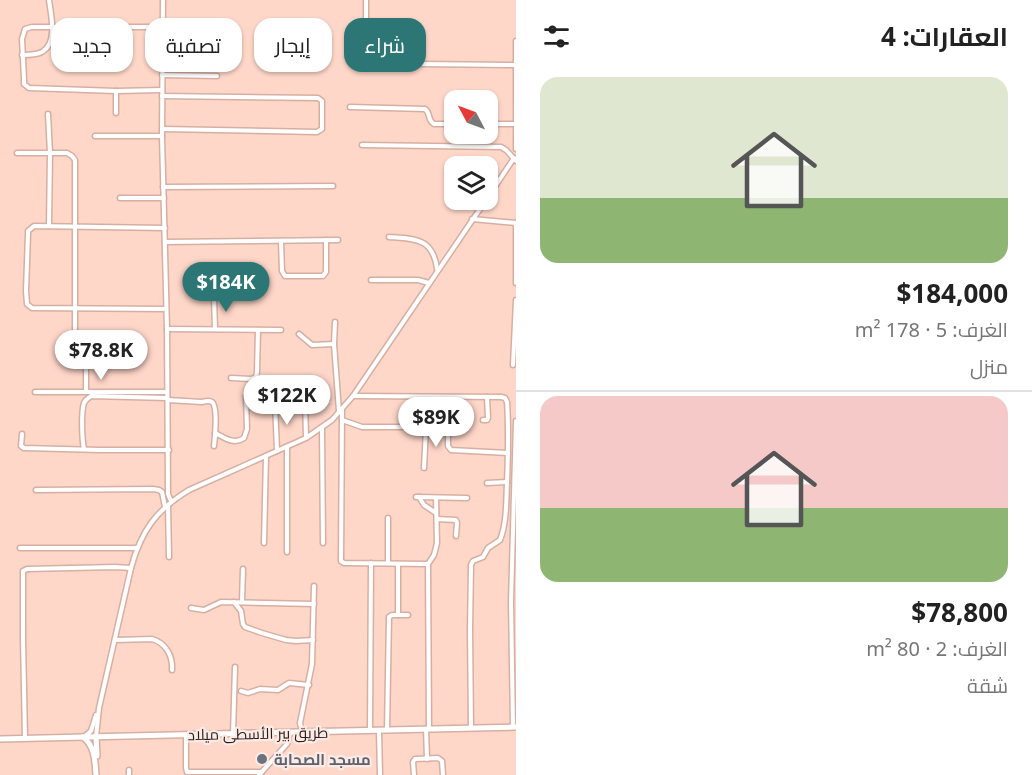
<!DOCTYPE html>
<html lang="ar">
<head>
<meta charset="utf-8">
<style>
  :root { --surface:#fff; --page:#f6f6f6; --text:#222; --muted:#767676; --line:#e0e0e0; --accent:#2c7675 }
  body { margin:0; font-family:"Noto Sans",Cairo,sans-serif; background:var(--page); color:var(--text); direction:rtl; height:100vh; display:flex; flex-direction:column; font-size:22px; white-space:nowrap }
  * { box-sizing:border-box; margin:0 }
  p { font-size:20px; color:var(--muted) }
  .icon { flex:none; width:33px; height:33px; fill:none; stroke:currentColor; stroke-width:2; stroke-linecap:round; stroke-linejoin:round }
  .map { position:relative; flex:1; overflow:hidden; direction:ltr }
  .sheet { display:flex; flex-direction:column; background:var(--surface); width:516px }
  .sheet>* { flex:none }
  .hud { position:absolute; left:18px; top:18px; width:408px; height:54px; direction:rtl; display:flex; gap:12px }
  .needle { width:39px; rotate:311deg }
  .fabs { position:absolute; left:444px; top:90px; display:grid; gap:12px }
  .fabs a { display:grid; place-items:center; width:54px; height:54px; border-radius:12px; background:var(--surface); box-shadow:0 2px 4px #0004; font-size:30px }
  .price { position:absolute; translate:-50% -51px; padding:0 14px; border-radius:21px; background:#fff; color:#222; font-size:20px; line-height:39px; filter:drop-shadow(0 2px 3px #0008) }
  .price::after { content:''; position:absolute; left:50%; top:36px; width:18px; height:14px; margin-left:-9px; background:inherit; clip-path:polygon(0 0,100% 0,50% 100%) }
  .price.current { background:var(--accent); color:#fff }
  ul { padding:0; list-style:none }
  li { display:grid; align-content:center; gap:12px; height:318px; padding:0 24px }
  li+li { border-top:2px solid var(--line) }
  li span { display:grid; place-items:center; height:186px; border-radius:18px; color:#555 }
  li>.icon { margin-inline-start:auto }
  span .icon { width:108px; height:108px; fill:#fffc; stroke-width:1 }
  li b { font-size:26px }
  h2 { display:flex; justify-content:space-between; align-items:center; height:72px; padding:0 24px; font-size:26px }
  .pill { padding:0 21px; border-radius:18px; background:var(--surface); box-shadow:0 2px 4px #0004; font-size:21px; line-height:54px }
  .pill.current { background:var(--accent); color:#fff }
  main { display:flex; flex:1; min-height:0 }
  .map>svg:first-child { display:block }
</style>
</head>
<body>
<main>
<section class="sheet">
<h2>العقارات: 4<svg class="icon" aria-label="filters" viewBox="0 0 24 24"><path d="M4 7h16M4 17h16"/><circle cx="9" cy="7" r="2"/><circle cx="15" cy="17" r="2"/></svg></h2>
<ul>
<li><span style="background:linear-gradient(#dfe7d0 65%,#8fb573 0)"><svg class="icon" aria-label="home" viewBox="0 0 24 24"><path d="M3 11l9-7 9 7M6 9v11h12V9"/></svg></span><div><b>$184,000</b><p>الغرف: 5 · 178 m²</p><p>منزل</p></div></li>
<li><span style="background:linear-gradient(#f6c9c9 60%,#8fb573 0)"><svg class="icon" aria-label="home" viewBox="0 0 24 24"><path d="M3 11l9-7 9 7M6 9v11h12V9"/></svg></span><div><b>$78,800</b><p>الغرف: 2 · 80 m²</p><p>شقة</p></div></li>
</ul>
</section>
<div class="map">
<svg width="516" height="775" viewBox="0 0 516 775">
  <rect width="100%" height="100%" fill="#ffd7c9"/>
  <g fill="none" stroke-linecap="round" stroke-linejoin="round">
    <defs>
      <g id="street">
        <polyline points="163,0 162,136 167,329 168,494 171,501"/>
        <polyline points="366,22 366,0"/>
        <polyline points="516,41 516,149"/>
        <path d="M22 55C28 55 36 55 42 52 58 43 51 15 49 0"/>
        <polyline points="421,64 515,65"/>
        <polyline points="162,75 217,76"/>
        <polyline points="162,90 116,91 29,88 24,84 24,79 22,39 25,29 32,27 162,27"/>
        <polyline points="116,91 116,113"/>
        <polyline points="162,96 318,98 322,101 322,129 317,132 162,129"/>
        <path d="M350 107 425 109C431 113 427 120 434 124H454"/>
        <polyline points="48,114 50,153 49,226"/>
        <polyline points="488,124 515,124"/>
        <polyline points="95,136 162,136"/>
        <polyline points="362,145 501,147 506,150 516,161"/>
        <polyline points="17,153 67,153 72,156 75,160 75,332 78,345 86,355 86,392"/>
        <polyline points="163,187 333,186"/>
        <polyline points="488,197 514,158"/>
        <polyline points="120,198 164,198"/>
        <polyline points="472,219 516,223"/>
        <polyline points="516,223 516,283"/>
        <polyline points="165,228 34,226 28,231 28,234 26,291 27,304 32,308 166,309"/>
        <path d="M389 237C416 239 433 238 437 269"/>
        <polyline points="281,241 282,271 285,276 323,276 326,272 326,240"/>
        <polyline points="165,242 338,240"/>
        <polyline points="371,280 418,280 429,283"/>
        <polyline points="214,297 215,329"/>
        <polyline points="335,322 334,344 339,411"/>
        <polyline points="167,329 281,330"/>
        <polyline points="299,334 312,345 334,344"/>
        <polyline points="513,365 516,300"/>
        <polyline points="231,378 251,379 256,377 257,372 258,330"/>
        <polyline points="35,392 167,392"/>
        <path d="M353 396 501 397 505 398 507 402C509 429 508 456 507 483 506 502 507 522 500 540L488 548 483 557 473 561 471 565 470 630 471 728"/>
        <polyline points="305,399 306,437"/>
        <path d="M168 400 202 402C206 401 209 400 212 402 218 407 215 438 214 446"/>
        <polyline points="275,402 277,451"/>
        <polyline points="342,409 341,561 344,563 428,564 429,729"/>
        <polyline points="342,420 362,427 404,427 445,429 448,433 448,446 451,450 508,453"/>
        <polyline points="483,420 487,420 488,418 487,397"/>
        <polyline points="322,428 323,543"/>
        <path d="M215 433C225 438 234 445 244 438L247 429 246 396"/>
        <polyline points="22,434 21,446 24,448 100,450 169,450"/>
        <path d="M84 449C82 440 81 412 84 403 86 399 87 399 91 396L167 398"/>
        <polyline points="424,468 426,428"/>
        <polyline points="487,483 507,482"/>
        <polyline points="36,490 153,489 159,490 162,492 165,507"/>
        <polyline points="416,497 467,498"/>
        <polyline points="419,497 424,505 436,513"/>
        <polyline points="168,505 169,557"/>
        <polyline points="388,518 388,563"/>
        <polyline points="437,519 456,520 457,523 456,536"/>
        <polyline points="264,543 266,456"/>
        <polyline points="20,548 137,548"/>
        <polyline points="287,552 287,447"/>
        <polyline points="398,564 398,615"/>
        <polyline points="428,564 434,555 437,543 436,498"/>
        <polyline points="234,602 241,611 243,624 245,627 262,633 286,640 296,641 313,640"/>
        <polyline points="242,602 243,569"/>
        <polyline points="191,608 204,610 221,602 314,604"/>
        <path d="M115 640 152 639C166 643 173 656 172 670"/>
        <polyline points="241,691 248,693 260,689 278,690 289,683 309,685"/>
        <polyline points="513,727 511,602 516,421"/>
        <polyline points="426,729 427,759"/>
        <polyline points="370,730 371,563"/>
        <polyline points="387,730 389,617 392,615 408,615"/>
        <polyline points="379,731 380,775"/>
        <polyline points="302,732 300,723 312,664 314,586"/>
        <polyline points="233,734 235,667"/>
        <polyline points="186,735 186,768 187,772 262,772"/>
        <polyline points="84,737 91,731 96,715"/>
        <path d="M96 737 99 708 131 568C141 531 156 510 189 490L306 438 332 420 353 396 486 200"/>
        <polyline points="25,738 23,639 23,571 27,569 115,567 131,568"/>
        <polyline points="129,770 129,775"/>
        <polyline points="259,775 287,744 290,733"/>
        <polyline points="414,775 413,762 415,759 438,758 442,761 443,775"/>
      </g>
      <g id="secondary">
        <path d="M83 737C95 746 95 761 96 775"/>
        <polyline points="96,737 97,756"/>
      </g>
      <polyline id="primary" points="0,739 516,727"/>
    </defs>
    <!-- street casing -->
    <use href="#street" stroke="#d6afa2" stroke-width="7"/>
    <!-- secondary casing -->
    <use href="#secondary" stroke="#d6afa2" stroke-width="8"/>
    <!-- primary casing -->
    <use href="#primary" stroke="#d6afa2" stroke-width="8"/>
    <!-- street -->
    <use href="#street" stroke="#fff" stroke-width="4"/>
    <!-- secondary -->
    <use href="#secondary" stroke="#fff" stroke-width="5"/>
    <!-- primary -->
    <use href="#primary" stroke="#fff" stroke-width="5"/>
  </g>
  <!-- markers -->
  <circle fill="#6b7280" stroke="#fbeae5" stroke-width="2" cx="262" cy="759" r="6"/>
  <g text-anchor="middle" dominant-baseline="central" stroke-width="4.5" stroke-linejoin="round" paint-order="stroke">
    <!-- street labels -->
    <g font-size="15" fill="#2a1b17" stroke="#fbeae5">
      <text transform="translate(258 733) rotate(-1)">طريق بير الأسطى ميلاد</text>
    </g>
    <!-- worship labels -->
    <g font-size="15" font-weight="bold" fill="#5b616d" stroke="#fbeae5" text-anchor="start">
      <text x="274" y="759">مسجد الصحابة</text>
    </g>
  </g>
</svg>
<div class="fabs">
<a><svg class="needle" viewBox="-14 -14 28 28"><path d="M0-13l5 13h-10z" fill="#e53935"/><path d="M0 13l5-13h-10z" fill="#767676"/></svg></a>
<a><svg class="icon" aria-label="layers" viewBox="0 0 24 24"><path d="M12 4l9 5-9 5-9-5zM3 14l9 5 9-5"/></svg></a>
</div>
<b class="price current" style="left:226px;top:313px">$184K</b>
<b class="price" style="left:101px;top:381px">$78.8K</b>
<b class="price" style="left:287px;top:426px">$122K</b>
<b class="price" style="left:436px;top:448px">$89K</b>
<div class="hud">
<a class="pill current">شراء</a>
<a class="pill">إيجار</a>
<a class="pill">تصفية</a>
<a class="pill">جديد</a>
</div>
</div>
</main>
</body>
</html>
